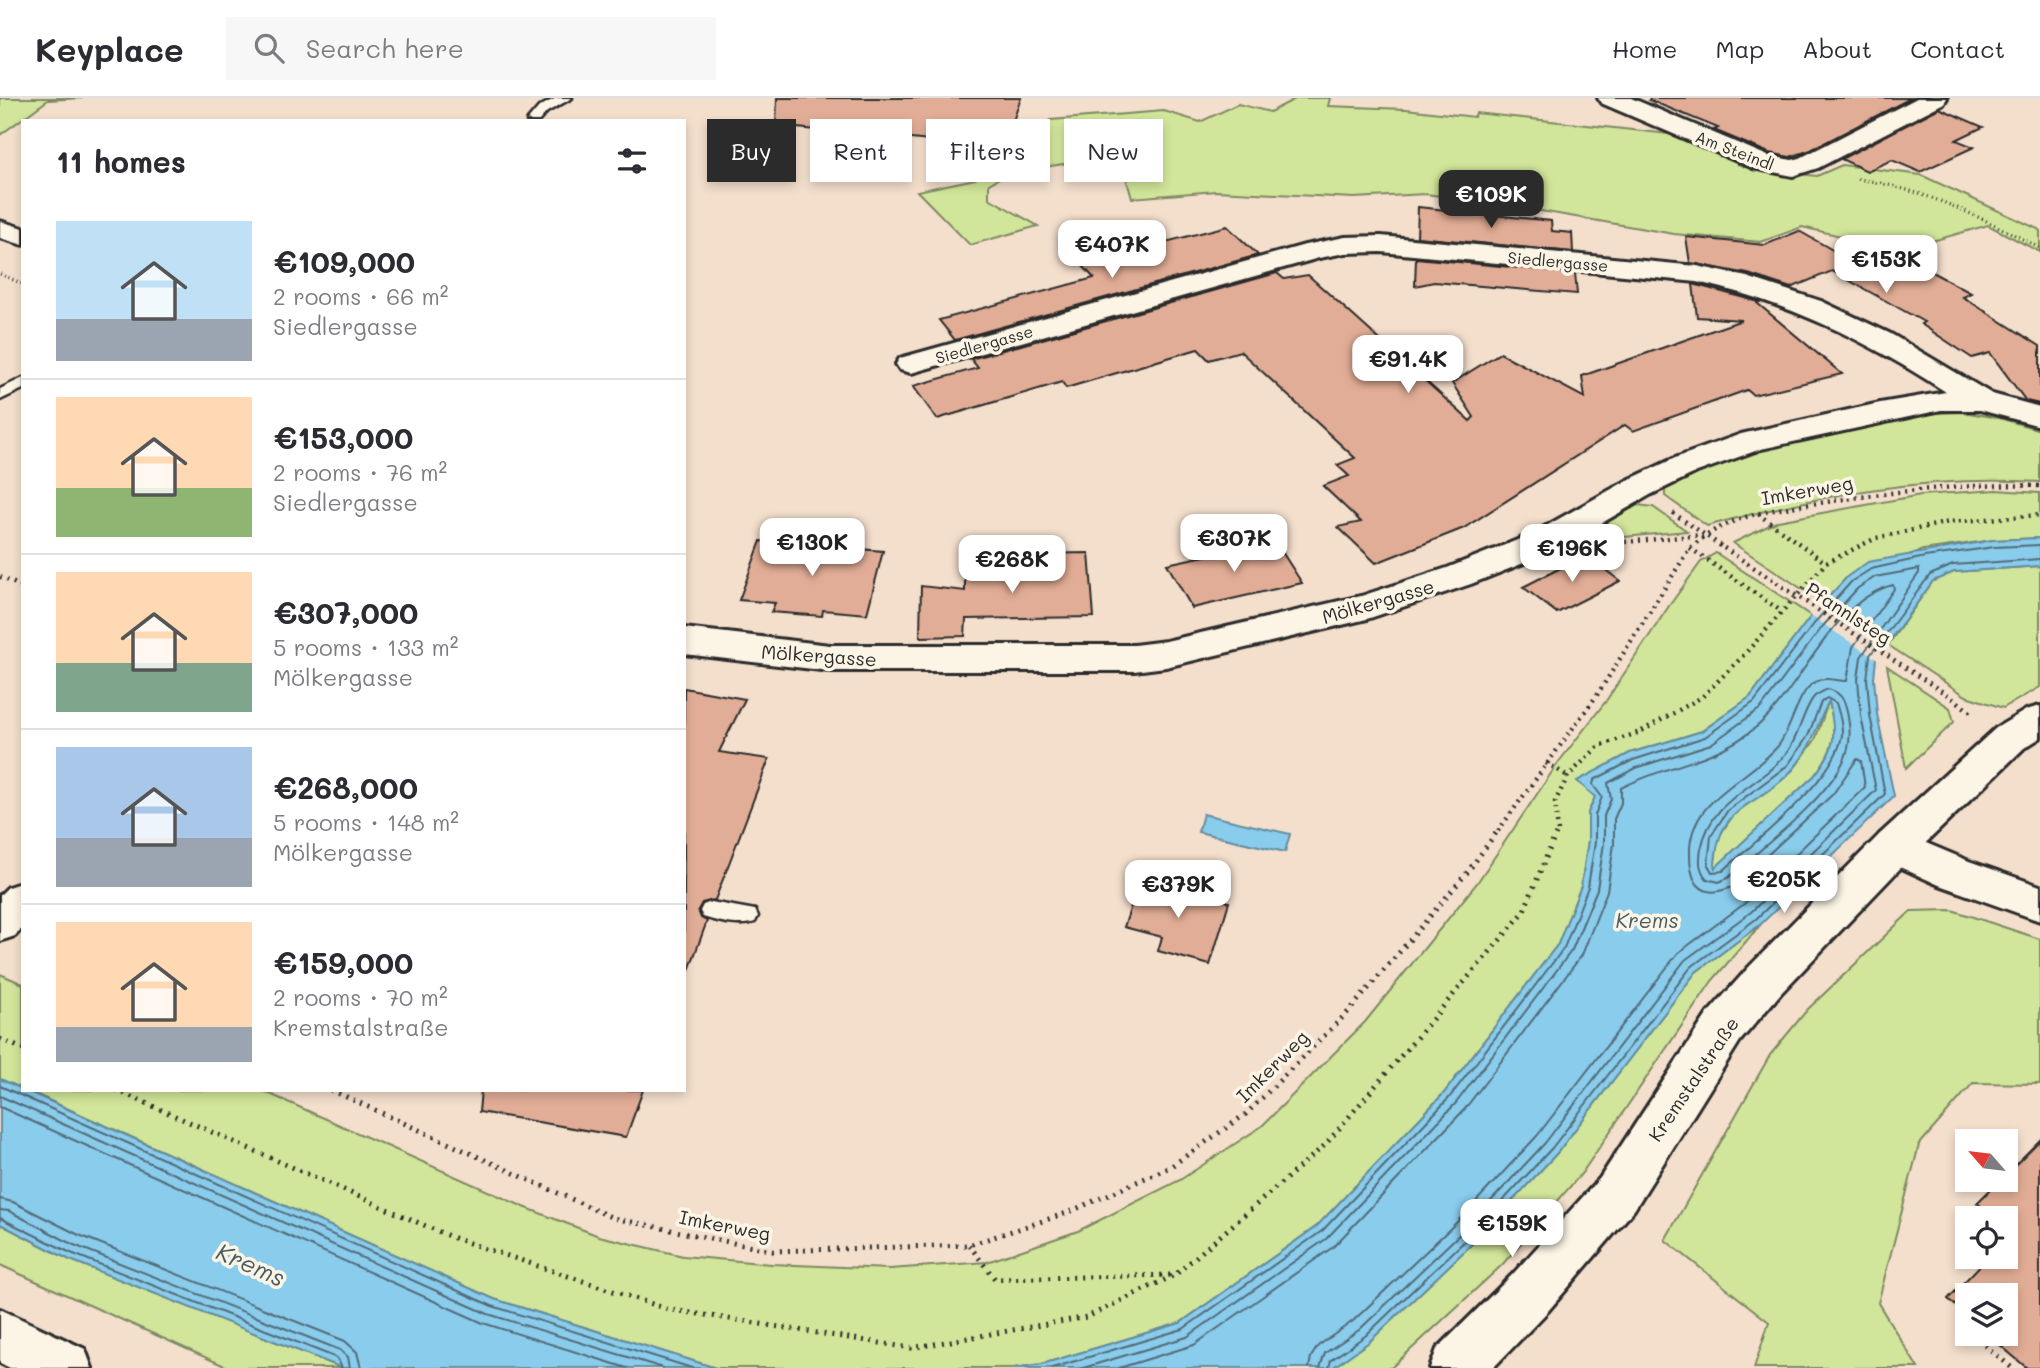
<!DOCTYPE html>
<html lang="en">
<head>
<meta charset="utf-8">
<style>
  :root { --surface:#fff; --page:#f7f7f7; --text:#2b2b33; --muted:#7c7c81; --line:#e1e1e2; --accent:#2b2b2b }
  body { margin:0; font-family:Mali,sans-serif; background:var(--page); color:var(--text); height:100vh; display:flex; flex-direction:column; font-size:26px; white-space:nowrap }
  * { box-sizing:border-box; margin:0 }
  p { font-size:23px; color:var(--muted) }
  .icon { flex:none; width:38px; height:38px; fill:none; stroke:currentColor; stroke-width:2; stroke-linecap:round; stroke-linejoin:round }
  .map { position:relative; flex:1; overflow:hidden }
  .sheet { position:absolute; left:21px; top:21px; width:665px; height:973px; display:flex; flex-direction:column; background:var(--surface); border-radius:0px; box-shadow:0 4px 10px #0003 }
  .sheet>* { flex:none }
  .top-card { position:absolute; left:707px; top:21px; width:665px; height:63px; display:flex; gap:14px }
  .needle { width:46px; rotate:298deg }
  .buttons { position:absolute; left:1955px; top:1031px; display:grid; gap:14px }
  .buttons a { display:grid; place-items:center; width:63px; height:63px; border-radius:0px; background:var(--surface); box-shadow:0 4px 10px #0003; font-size:35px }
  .price { position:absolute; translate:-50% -60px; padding:0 16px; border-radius:14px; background:#fff; color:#222; font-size:23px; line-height:46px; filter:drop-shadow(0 2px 4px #0008) }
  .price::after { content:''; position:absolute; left:50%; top:42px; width:21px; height:16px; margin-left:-10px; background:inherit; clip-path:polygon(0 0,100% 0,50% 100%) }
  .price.current { background:var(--accent); color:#fff }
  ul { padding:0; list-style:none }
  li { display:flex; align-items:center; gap:21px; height:175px; padding:0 35px }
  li+li { border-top:2px solid var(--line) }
  li span { display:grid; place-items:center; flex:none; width:196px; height:140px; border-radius:0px; color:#555 }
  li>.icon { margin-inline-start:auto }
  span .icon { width:84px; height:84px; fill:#fffc; stroke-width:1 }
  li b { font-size:30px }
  h2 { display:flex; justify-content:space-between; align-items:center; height:84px; padding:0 35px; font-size:30px }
  .pill { padding:0 24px; border-radius:0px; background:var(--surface); box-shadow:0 4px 10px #0003; font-size:24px; line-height:63px }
  .pill.current { background:var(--accent); color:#fff }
  header { display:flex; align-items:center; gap:42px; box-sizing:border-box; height:98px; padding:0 35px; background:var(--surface); border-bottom:2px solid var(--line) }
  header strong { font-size:33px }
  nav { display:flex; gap:38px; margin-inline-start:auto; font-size:24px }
  .search { width:490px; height:63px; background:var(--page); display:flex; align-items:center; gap:18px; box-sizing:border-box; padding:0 24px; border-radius:0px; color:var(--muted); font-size:26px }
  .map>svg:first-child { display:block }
</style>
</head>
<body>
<header>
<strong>Keyplace</strong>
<div class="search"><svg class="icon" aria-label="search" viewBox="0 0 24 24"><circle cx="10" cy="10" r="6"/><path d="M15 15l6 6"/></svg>Search here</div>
<nav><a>Home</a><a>Map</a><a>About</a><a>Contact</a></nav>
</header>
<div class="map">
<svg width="2040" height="1270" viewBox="0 0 2040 1270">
  <rect width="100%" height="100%" fill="#f4dfcd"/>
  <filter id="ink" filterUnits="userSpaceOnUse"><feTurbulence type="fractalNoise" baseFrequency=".0143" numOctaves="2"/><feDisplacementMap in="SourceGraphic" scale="14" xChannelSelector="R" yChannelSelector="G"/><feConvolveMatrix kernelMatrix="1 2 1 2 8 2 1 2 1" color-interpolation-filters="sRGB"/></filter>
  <g filter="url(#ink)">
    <!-- green -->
    <g fill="#d1e69a" stroke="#7e8862" stroke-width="2">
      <polygon points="0,0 83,0 48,2 0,37"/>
      <polygon points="1297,0 1330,0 1328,8 1406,11 1474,19 1476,15 1669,36 1774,73 1817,78 1842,67 1921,77 2038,131 2040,133 2040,154 1988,127 1901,152 1802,129 1761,144 1674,136 1489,104 1425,96 1354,100 1216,93 1132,100 1119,57 1008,75 989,86 989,100 1038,128 970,147 917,93 975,81 1050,22 1164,13 1200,24 1238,6 1270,14"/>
      <path d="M1962 314 1999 320 2040 332V384C1923 377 1820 397 1707 428L1665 398V390C1760 348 1857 316 1962 314Z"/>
      <polygon points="1996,392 2040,395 2040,440 1993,442 1923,452 1848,478 1823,505 1733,445 1778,423 1921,397"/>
      <polygon points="1638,407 1653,409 1687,433 1572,444"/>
      <polygon points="1716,455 1811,518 1750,599 1702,633 1630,655 1578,683 1596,698 1588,715 1588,743 1581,788 1558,846 1444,995 1317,1128 1180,1225 1042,1266 1014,1270 716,1270 494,1201 26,992 261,992 524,1109 599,1138 683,1158 772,1166 890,1171 987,1164 1078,1133 1180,1082 1262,1028 1365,924 1477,785 1558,665 1606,603 1669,508 1701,464"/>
      <polygon points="2040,468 2040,589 2003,610 1966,598 1888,547 1933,483 1954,474"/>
      <polygon points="1887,568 1950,610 1954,624 1906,670"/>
      <path d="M1829 602C1836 638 1838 647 1814 678L1714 771 1718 740 1734 716 1793 672 1815 642Z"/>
      <polygon points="1952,812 2040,841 2040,986 1973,985 1919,1047 1878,1205 1918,1270 1754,1270 1769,1224 1665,1142 1770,957 1807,912 1911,813"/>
      <polygon points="1761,826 1712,883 1582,1075 1502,1167 1391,1270 1332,1270 1369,1244 1476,1142 1557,1055 1696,874"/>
      <polygon points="0,876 23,886 23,991 0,981"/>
      <polygon points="0,1126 68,1161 342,1270 229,1270 0,1167"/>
    </g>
    <!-- water -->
    <g fill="#8accec" stroke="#648c9f" stroke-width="2" fill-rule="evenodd">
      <path d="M2040 440V468L1954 474 1933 483 1876 561 1874 580 1877 616 1894 698 1761 826 1696 874 1557 1055 1476 1142 1369 1244 1332 1270H1014L1042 1266 1180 1225 1317 1128 1444 995 1558 846 1581 788 1588 743V715L1595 699 1577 683 1630 655 1702 633 1750 599 1811 518 1848 478 1868 464 1993 442ZM1829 603C1836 637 1837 650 1814 678L1715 770C1716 703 1761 710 1794 670 1814 647 1816 627 1829 603Z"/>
      <polygon points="1203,716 1290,736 1285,754 1198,734"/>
      <polygon points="0,981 494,1201 716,1270 342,1270 68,1161 0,1126"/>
    </g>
    <!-- pier -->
    <polygon fill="#f4dfcd" points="1820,503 1888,547 1891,549 1879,563 1808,516"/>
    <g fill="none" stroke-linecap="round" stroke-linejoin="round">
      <!-- shore -->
      <g stroke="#516b78" stroke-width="2">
        <path d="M1828 591C1843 595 1846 605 1848 619 1851 635 1850 652 1842 666 1821 706 1762 749 1728 780L1719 784 1707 781C1699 772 1699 763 1701 751 1712 697 1759 691 1788 653 1799 638 1804 610 1814 599 1817 596 1824 593 1828 591Z"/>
        <path d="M1827 600 1836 605C1839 615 1843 626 1842 637 1836 682 1756 742 1723 773L1712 774 1708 767 1711 738 1728 712 1788 667 1808 638 1821 604Z"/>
        <polyline points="0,988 492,1208 692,1270"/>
        <polyline points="0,998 488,1216 663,1270"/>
        <polyline points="0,1009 483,1225 627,1270"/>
        <polyline points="0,1101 13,1104 79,1137 345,1243 357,1254 361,1270"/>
        <polyline points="0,1112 9,1113 74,1147 340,1252 348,1259 350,1270"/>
        <polyline points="0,1120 71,1155 337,1260 342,1270"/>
        <polyline points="1052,1270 1183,1231 1322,1133 1449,1000 1564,850 1588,789 1595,744 1595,717 1602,699 1593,687 1594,682 1633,662 1705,639 1754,604 1817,522 1852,483 1871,471 1925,459 1994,449 2040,447"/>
        <polyline points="1083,1270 1187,1239 1326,1141 1456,1005 1572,852 1597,791 1604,745 1604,718 1611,701 1608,685 1636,670 1711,646 1761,610 1823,528 1858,490 1875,479 1919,471 1919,475 1861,559 1858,581 1861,618 1876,692 1751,814 1685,862 1545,1045 1465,1131 1359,1232 1325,1255 1320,1270"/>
        <path d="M1119 1270 1194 1247 1333 1149 1464 1012 1582 857 1607 793 1614 746V721L1621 705V690C1673 663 1725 664 1769 617 1807 577 1836 501 1893 487L1894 491 1853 549 1847 583C1836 583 1825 578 1815 584 1797 594 1793 629 1778 648 1748 683 1688 701 1690 756 1690 767 1691 779 1698 787 1708 798 1721 793 1733 789L1833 696 1857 661 1861 663 1865 689 1744 806 1678 855 1537 1038 1457 1124 1353 1223 1318 1248 1311 1259 1309 1270"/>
        <polyline points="1329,1270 1331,1262 1365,1238 1471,1137 1552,1050 1691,869 1756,821 1885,696 1870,617 1867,581 1870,557 1930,477 1953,467 2040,461"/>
      </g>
    </g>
    <!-- building -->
    <g fill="#e2ad96" stroke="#2b2b2b" stroke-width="2">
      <polygon points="777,0 1021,0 1006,43 976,40 972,47 776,28"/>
      <polygon points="1650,0 1911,0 1811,52 1790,59 1769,55 1714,32 1718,30 1649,2"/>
      <polygon points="1939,10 1983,29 1956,42 1974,49 1920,74 1892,62 1867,73 1841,61"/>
      <polygon points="1418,109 1551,123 1552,133 1572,135 1573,154 1417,139"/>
      <polygon points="1227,128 1258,157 955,242 939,222 1094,180 1081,166"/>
      <polygon points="1799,133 1838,155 1862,144 1890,160 1898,156 1971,195 1963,199 2040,248 2040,306 2026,303 1990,255 1972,260 1921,226 1924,224 1832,173 1791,190 1748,176 1690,165 1686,139 1765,147"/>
      <polygon points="1416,160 1575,175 1577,196 1434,184 1415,188"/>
      <polygon points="1277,175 1284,181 1308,177 1470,323 1474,319 1452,285 1500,255 1585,300 1582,278 1742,222 1697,219 1693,186 1759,204 1757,205 1842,276 1753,297 1747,292 1633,333 1625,327 1464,430 1376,465 1338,429 1361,424 1323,388 1349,378 1337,367 1355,360 1240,253 1209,262 1198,251 1066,290 1062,284 937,321 913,288 978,270 971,261"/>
      <polygon points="761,443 883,453 867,516 823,512 822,518 771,514 775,505 739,502"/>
      <polygon points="1275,443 1302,485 1192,510 1167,466"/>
      <polygon points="1089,455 1094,519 966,521 965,538 920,539 921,488 965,493 965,476 1028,475 1028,456"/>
      <polygon points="1586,457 1620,483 1557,515 1523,489"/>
      <polygon points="684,590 745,601 719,654 769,661 715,802 702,805 698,812 701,820 707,823 688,875 684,874"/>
      <polygon points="1140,781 1229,804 1210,867 1158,853 1162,839 1124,829"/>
      <polygon points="481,992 643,992 626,1039 479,1014"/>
      <polygon points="2040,1042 2040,1270 2027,1270 1987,1236 2006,1236 2006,1197 1967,1197 1967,1218 1948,1201 1989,1158 2006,1158 2006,1141 2013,1134 2006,1128 2006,1120 1996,1120 1977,1105 2000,1082 2006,1082 2006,1076"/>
    </g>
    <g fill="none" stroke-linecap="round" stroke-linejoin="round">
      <defs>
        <g id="lane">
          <polygon points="556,0 572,0 547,14 539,23 527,23 539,9"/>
          <polygon points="23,280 23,291 0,302 0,291"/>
          <path d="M711 804 755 812 758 818 755 824C740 829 718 824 703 819L700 813 703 807Z"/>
        </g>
        <g id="street">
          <polygon points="1598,0 1631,0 1768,58 1792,62 1800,60 1917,0 1947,0 1944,5 1818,70 1793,78 1753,70 1601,5"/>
          <polygon points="0,123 23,130 23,147 0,140"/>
          <path d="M1381 138 1697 168 1747 179 1821 203 1891 236 1992 296 2040 309V328L1980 312H1941L1761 351 1697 374 1650 397 1554 453 1471 486 1367 521 1166 569 1134 573H830L684 556V530L830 547H1134L1166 543 1361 498 1447 470 1530 437 1626 383 1675 360 1741 336 1880 305 1946 294C1868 243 1788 204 1697 184L1381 154 1345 155 1319 160 911 275 900 272 896 266 900 260 1305 147 1345 139Z"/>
          <polygon points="1895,732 1969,763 2040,788 2040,823 1939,787 1880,760 1874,748 1880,736"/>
          <polygon points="23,784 23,829 15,838 0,843 0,797 8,789"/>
        </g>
        <g id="secondary">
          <polygon points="2040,608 2040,640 2024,650 1910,760 1781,895 1740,943 1634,1112 1548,1213 1493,1270 1430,1270 1437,1251 1512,1177 1600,1080 1708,915 1749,869 1880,736 1996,630 2026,612"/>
          <polygon points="0,1211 85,1251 92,1270 10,1270 0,1265"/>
        </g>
      </defs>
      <!-- lane casing -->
      <use href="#lane" stroke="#2b2b2b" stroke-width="5"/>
      <!-- street casing -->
      <use href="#street" stroke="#2b2b2b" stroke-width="6"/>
      <!-- secondary casing -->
      <use href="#secondary" stroke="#2b2b2b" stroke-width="6"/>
      <!-- path-far2 -->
      <g stroke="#2b2b2b" stroke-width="3.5" stroke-dasharray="1 3.5" stroke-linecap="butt">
        <path d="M1858 81C1924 91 1981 119 2040 150"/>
        <polyline points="0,176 23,186"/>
      </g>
      <!-- path-far1 -->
      <g stroke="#2b2b2b" stroke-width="4.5" stroke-dasharray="2 5" stroke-linecap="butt">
        <polyline points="1673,415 1724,450"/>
        <polyline points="1758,416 1826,465"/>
        <polyline points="1625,444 1703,437"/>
        <polyline points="1690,450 1781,513"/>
        <polyline points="0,479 23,489"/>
        <polyline points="1958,604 1974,617"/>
        <polyline points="1546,665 1568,678"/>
        <path d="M1498 733 1597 597 1690 450C1700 442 1710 434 1721 429 1753 413 1790 409 1826 404 1897 393 1968 385 2040 388"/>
        <polyline points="1558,733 1555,704 1568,678 1599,648 1640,634 1702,599 1742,559 1826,465 1876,440 1949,424 2040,417"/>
      </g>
      <!-- path -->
      <g stroke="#2b2b2b" stroke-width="5" stroke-dasharray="2 6" stroke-linecap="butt">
        <polyline points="0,941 23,951"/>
        <polyline points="116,992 451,1139 667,1211 911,1250 1087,1219 1175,1177 1325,1047 1523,815 1558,731"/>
        <polyline points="331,992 613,1120 772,1153 969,1147 1067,1115 1170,1069 1246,1016 1350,912 1466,776 1499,731"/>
        <polyline points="969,1147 995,1181 1172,1177"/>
        <polyline points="1985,1247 2012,1270"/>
      </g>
      <!-- lane -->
      <use href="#lane" fill="#fcf5e5" fill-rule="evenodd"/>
      <!-- street -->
      <use href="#street" fill="#fcf5e5" fill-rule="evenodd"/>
      <!-- secondary -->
      <use href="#secondary" fill="#fcf5e5" fill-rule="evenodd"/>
      <!-- path-bridge -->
      <polyline stroke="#2b2b2b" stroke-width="4.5" stroke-dasharray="2 5" stroke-linecap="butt" points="1724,450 1958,604"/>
    </g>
  </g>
  <g text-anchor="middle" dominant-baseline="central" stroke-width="7" stroke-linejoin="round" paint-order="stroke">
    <!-- far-street labels -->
    <g font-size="16" fill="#2b2b2b" stroke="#fcf5e5">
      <text transform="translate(1735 52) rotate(21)">Am Steindl</text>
      <text transform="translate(1558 163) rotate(5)">Siedlergasse</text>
      <text transform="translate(984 246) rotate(-16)">Siedlergasse</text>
    </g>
    <!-- street labels -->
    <g font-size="19" fill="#2b2b2b" stroke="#fcf5e5">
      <text transform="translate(1807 392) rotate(-10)">Imkerweg</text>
      <text transform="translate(1378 503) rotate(-16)">Mölkergasse</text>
      <text transform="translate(1849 515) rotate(33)">Pfannlsteg</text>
      <text transform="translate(819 557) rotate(4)">Mölkergasse</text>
      <text transform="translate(1272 968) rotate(-45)">Imkerweg</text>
      <text transform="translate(1693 981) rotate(-56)">Kremstalstraße</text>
      <text transform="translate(725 1127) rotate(11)">Imkerweg</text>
    </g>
    <!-- water labels -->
    <g font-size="21" font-style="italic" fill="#485b65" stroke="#fcf5e5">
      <text x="1647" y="821">Krems</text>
    </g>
    <!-- near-water labels -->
    <g font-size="24" font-style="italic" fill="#485b65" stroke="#fcf5e5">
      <text transform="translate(251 1166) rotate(24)">Krems</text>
    </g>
  </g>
</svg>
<div class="buttons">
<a><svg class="needle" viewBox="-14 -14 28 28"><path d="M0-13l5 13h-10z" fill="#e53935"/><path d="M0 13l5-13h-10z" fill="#7c7c81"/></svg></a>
<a><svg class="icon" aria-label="locate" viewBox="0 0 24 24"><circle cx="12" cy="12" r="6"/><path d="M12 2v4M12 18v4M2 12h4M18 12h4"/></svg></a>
<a><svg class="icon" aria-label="layers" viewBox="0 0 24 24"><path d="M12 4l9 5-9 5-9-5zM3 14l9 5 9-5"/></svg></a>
</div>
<b class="price current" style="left:1491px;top:132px">€109K</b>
<b class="price" style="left:1112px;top:182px">€407K</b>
<b class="price" style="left:1886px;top:197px">€153K</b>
<b class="price" style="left:1408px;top:297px">€91.4K</b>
<b class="price" style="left:1234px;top:476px">€307K</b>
<b class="price" style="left:812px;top:480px">€130K</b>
<b class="price" style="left:1572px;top:486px">€196K</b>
<b class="price" style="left:1012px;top:497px">€268K</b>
<b class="price" style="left:1784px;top:817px">€205K</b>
<b class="price" style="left:1178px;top:822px">€379K</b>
<b class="price" style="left:1512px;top:1161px">€159K</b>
<div class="top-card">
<a class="pill current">Buy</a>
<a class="pill">Rent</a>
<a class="pill">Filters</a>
<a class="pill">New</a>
</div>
<section class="sheet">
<h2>11 homes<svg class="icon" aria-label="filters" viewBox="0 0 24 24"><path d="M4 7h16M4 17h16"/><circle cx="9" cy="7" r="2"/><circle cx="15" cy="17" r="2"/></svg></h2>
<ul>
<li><span style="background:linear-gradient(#bfe0f5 70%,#9aa5b1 0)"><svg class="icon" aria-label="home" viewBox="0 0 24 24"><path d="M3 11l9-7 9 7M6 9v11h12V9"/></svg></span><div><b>€109,000</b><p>2 rooms · 66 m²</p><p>Siedlergasse</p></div></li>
<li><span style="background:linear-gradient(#ffd9b3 65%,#8fb573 0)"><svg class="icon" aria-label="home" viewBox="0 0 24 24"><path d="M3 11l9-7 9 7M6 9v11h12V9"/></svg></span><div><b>€153,000</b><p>2 rooms · 76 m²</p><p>Siedlergasse</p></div></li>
<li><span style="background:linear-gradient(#ffd9b3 65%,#7fa58c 0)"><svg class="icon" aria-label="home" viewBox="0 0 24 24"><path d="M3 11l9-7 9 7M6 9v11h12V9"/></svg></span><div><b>€307,000</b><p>5 rooms · 133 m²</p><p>Mölkergasse</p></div></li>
<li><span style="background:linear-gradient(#a9c7e8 65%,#9aa5b1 0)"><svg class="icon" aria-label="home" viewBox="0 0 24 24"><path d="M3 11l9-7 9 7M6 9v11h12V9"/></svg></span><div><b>€268,000</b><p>5 rooms · 148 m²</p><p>Mölkergasse</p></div></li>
<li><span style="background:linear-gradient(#ffd9b3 75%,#9aa5b1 0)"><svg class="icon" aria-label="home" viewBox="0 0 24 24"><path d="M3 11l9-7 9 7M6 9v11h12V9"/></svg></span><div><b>€159,000</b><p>2 rooms · 70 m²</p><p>Kremstalstraße</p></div></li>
</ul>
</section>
</div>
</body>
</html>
